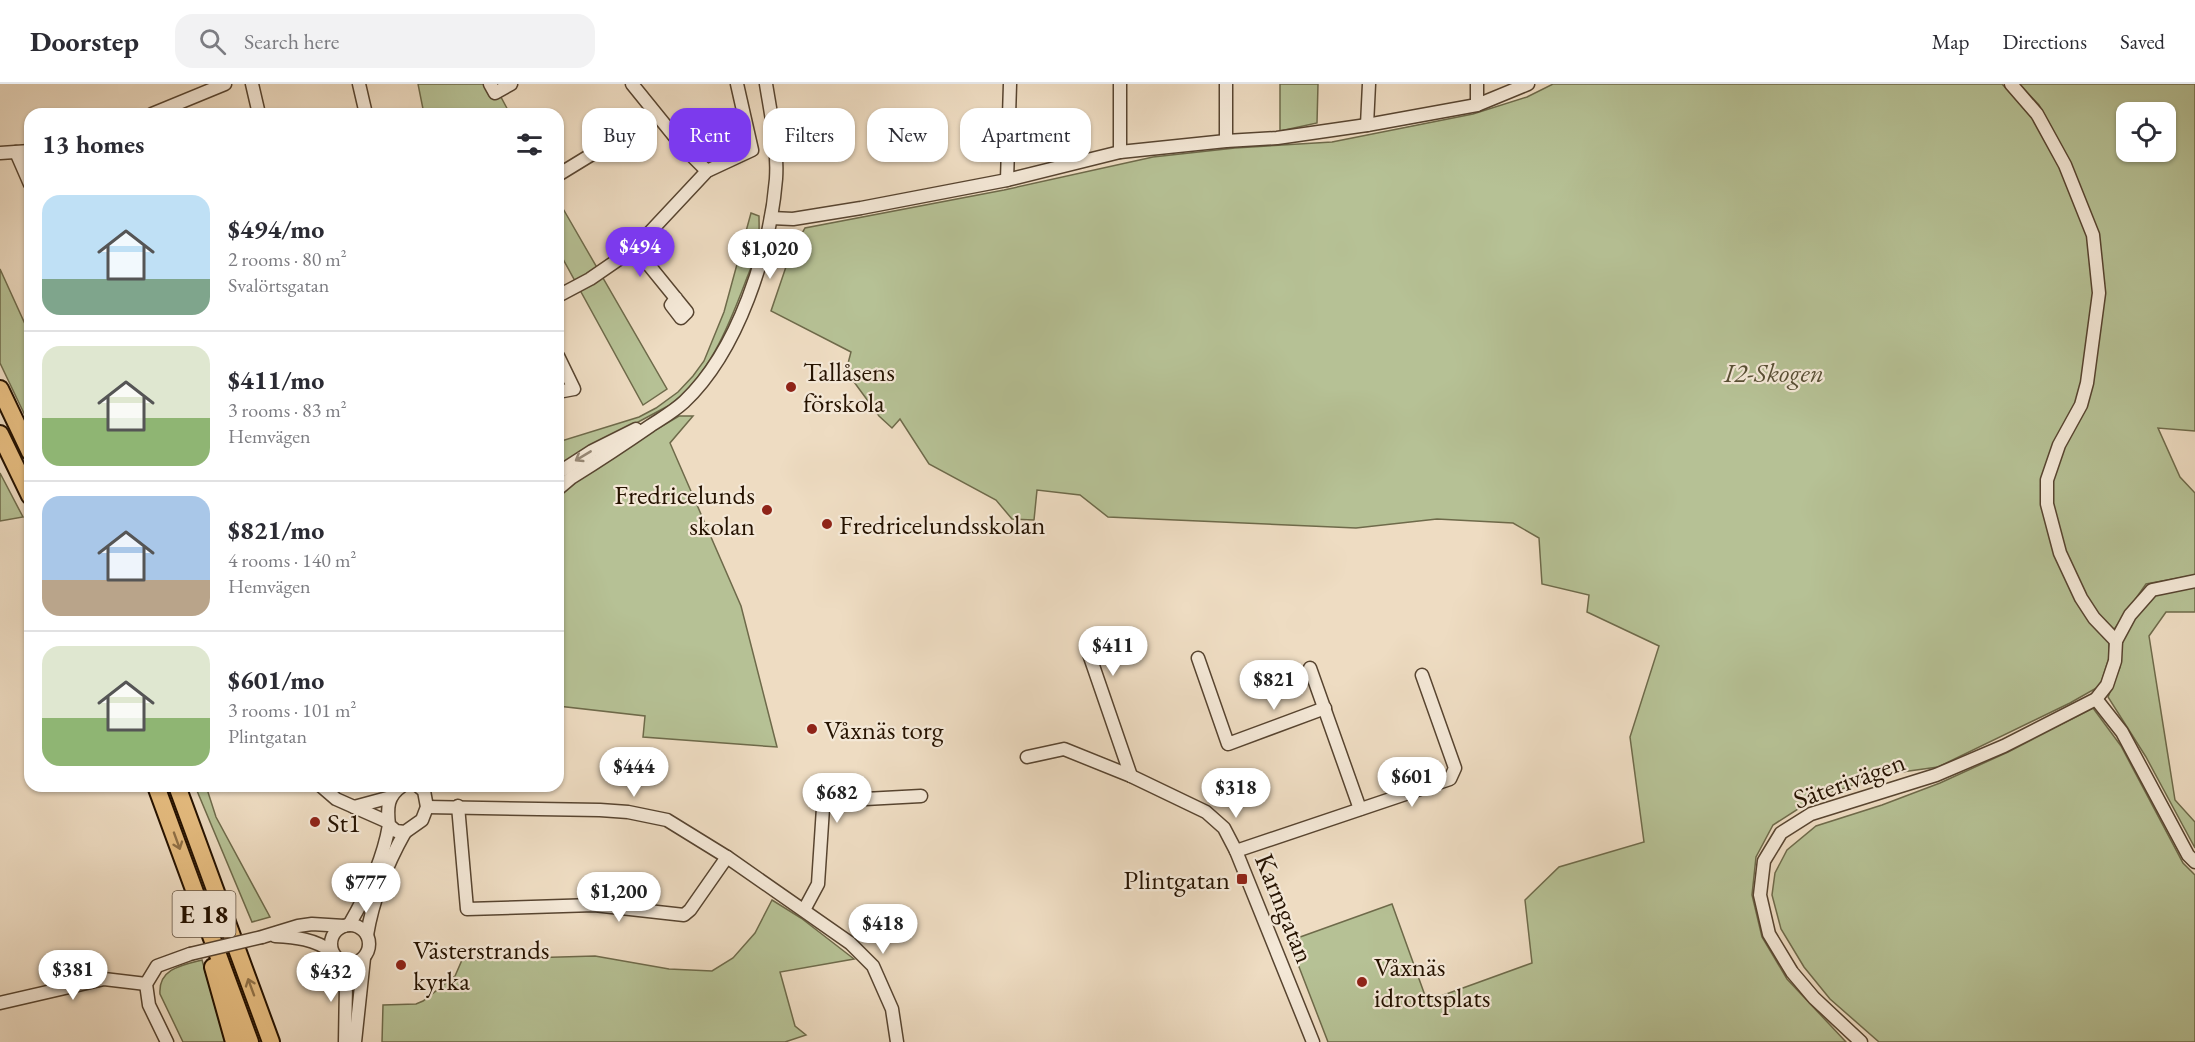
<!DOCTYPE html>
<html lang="en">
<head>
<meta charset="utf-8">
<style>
  :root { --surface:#fff; --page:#f2f2f3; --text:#2b2b33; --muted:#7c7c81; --line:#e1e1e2; --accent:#7c3aed }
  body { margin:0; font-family:"EB Garamond",serif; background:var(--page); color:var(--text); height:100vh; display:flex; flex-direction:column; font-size:22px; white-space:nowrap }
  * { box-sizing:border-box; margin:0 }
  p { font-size:20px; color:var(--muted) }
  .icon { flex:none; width:33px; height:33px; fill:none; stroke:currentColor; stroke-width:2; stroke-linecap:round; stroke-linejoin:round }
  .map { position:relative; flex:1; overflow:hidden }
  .details { position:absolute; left:24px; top:24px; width:540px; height:684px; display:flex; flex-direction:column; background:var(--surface); border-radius:18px; box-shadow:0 2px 4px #0004 }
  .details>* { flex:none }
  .banner { position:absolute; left:582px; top:24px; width:570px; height:54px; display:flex; gap:12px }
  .fabs { position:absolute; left:2116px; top:18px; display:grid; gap:12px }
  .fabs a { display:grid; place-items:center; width:60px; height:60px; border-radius:12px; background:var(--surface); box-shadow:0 2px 4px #0004; font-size:30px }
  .price { position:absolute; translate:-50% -51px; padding:0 14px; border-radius:21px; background:#fff; color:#222; font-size:20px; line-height:39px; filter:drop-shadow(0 2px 3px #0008) }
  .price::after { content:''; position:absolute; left:50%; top:36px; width:18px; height:14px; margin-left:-9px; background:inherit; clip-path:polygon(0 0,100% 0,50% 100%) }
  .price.active { background:var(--accent); color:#fff }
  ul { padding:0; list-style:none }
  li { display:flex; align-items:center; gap:18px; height:150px; padding:0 18px }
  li+li { border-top:2px solid var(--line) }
  li span { display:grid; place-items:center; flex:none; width:168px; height:120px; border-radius:18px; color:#555 }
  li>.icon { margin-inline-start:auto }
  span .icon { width:72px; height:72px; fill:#fffc; stroke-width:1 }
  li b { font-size:26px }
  h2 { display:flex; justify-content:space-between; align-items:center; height:72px; padding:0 18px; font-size:26px }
  .tag { padding:0 21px; border-radius:18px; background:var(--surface); box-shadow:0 2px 4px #0004; font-size:21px; line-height:54px }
  .tag.active { background:var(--accent); color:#fff }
  header { display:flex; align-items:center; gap:36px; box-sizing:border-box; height:84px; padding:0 30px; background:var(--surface); border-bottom:2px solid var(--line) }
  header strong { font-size:28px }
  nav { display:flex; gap:33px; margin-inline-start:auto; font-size:21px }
  .search { width:420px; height:54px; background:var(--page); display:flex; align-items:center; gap:15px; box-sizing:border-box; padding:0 21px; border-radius:18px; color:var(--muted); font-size:22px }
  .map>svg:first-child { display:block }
</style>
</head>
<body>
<header>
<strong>Doorstep</strong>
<div class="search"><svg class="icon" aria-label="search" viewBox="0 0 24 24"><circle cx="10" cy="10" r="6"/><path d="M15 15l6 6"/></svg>Search here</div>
<nav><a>Map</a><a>Directions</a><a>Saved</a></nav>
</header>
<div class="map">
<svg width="2195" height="958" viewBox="0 0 2195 958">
  <rect width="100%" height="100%" fill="#eedcc2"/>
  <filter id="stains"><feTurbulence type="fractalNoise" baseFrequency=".00333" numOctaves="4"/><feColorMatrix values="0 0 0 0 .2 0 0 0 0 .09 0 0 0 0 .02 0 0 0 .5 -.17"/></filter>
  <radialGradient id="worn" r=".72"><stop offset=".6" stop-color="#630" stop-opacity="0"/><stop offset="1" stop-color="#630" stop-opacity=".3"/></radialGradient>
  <!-- green -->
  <g fill="#b6c195" stroke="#6e6a4a" stroke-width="1.5" fill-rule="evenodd">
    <polygon points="418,0 494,0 510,30 424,30"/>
    <polygon points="1280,0 1318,0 1317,39 1280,47"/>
    <polygon points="1553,0 2002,0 2033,33 2061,84 2089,152 2094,209 2083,300 2076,322 2054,361 2049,446 2109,555 2109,574 2100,602 2070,619 1938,683 1880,691 1812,716 1773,741 1756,773 1752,811 1762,853 1787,895 1846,958 1328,958 1289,857 1392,820 1427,917 1532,879 1525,816 1559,783 1644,758 1630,653 1659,562 1587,528 1589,511 1542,500 1539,454 1513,439 1437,435 1356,444 1108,433 1080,411 1037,406 1034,436 1012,435 996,416 929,380 900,335 892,344 879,332 846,287 851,268 771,227 790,171 805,144 1004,106 1153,73 1235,64 1332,58 1473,30 1527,13"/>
    <path d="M2019 0H2195V347L2158 344 2180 393 2195 409V491L2146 500 2113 547 2085 515 2063 468 2055 440 2050 397 2061 362 2092 299 2103 204 2069 77 2039 21ZM2127 28H2166V68H2127Z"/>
    <polygon points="558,116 667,305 643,321 558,166"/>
    <path d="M751 129 759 132C759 142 760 154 757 164 755 176 749 188 745 199 728 244 708 294 668 322L558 381V358L639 333 656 324 678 308 693 292 704 277 724 228Z"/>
    <polygon points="0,185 30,251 30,342 0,279"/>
    <polygon points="679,332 693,332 670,359 741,522 777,663 643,653 645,632 558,622 560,573 558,572 558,413 580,395 615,370"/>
    <polygon points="0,389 23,433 0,437"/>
    <polygon points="2195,501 2195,528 2166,528 2149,552 2175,716 2195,738 2195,764 2146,673 2108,613 2120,583 2121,560 2132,537 2156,510"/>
    <polygon points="2093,624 2121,662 2183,779 2195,791 2195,958 1879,958 1830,915 1804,883 1781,845 1772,811 1775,789 1787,766 1816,742 1882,721 1940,699 2008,668"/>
    <polygon points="195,702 206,702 216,733 270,833 252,838"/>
    <polygon points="772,816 801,834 854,875 780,888 795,942 806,951 785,958 382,958 383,921 416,920 423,917 455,892 462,876 595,872 669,885 712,887 733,874 755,849"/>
    <path d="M202 876 225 958H183L160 910C158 885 182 881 202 876Z"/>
  </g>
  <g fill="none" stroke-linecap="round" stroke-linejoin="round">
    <defs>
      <g id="minor">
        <polyline points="252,0 259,30"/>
        <polyline points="359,0 366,30"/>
        <polyline points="490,0 495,9 511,0"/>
        <polyline points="632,0 683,63 707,87"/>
        <polyline points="1477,0 1477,21"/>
        <polyline points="2011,0 2037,30 2065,81 2093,151 2099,209 2087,299 2081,321 2059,361 2047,396 2047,420 2060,469 2081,514 2094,534 2116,557"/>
        <polyline points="152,30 225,0"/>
        <polyline points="1367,41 1369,0"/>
        <polyline points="1226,57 1226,0"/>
        <polyline points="16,68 30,100"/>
        <polyline points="1120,68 1120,0"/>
        <polyline points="0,69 30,67"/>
        <polyline points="558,91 656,31"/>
        <polyline points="1007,96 1010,0"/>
        <polyline points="771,134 793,135 861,124 1007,96 1120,68 1226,57 1277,54 1367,41 1477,21 1528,0"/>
        <polyline points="635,164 687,228 681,234 671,221 676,214"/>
        <polyline points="558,212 590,195 635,164 707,87 752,66 737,0"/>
        <polyline points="558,272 574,305 558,308"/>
        <polyline points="558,389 592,367 636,345"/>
        <path d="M558 405 571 394C598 377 624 360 650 342 662 334 673 328 684 318 738 267 770 168 776 95 778 63 771 31 766 0"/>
        <polyline points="1089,570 1131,692"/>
        <polyline points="1198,574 1228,660 1325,624"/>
        <polyline points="1310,584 1360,725"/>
        <polyline points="2096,615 2122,648 2188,771 2195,778"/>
        <polyline points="1027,673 1064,665 1131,692 1206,728 1224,744 1236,767 1313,958"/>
        <polyline points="321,702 336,715 388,738"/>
        <path d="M402 702C387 712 387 724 389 741L396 747 405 748 422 736 427 723 424 707 418 702"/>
        <polyline points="458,722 467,825 594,821 684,831 690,826 727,773"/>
        <polyline points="354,723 391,713"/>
        <polyline points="427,723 600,726 628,728 667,736 727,773 850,859 873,882 892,925 897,958"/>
        <polyline points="1236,767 1450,695 1455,684 1422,591"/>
        <polyline points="804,826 818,800 823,724 826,717 834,713 865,715 921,712"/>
        <circle cx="350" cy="860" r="19"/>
        <path d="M349 841C367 810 383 777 389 741"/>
        <path d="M367 851C373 815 387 780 405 748"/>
        <path d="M275 852C295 853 315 855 332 868"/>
        <polyline points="262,853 298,842 312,840 344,842"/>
        <polyline points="339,877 346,901 345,958"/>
        <polyline points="0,919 104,895 146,900"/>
        <polyline points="167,958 149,921 146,900 157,882 190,870"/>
        <polyline points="355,958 364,874"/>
        <polyline points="1861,958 1814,914 1792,888 1769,850 1760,811 1764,777 1781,749 1811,730 1936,691 2004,662 2096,615 2107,601 2115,577 2116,557 2130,531 2152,506 2195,497"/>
      </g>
      <g id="highway">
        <polyline points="0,305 30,368"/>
        <polyline points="0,350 30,412"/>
        <polyline points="156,702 250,958"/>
        <polyline points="177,702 271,958"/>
        <polyline points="213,883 234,958"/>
      </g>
    </defs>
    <!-- minor casing -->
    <use href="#minor" stroke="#574430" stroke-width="15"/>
    <!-- highway casing -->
    <use href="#highway" stroke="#251200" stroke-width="20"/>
    <!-- minor -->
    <use href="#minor" stroke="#f4e8d7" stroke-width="12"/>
    <!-- highway -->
    <use href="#highway" stroke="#e7be81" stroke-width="16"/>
    <defs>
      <polyline id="minor-bridge" points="190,870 262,853"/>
    </defs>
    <!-- minor-bridge casing -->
    <use href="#minor-bridge" stroke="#574430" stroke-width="15" stroke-linecap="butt"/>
    <!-- minor-bridge -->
    <use href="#minor-bridge" stroke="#f4e8d7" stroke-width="12"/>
  </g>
  <!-- one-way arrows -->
  <defs><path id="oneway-shaft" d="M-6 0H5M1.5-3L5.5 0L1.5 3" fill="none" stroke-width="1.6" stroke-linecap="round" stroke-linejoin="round" transform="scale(1.5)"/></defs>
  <use stroke="#978876" href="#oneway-shaft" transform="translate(583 372) rotate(149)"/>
  <g stroke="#907147">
    <use href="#oneway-shaft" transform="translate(177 757) rotate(70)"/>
    <use href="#oneway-shaft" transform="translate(251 903) rotate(-110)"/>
  </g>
  <!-- markers -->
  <g fill="#8f2418" stroke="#f4e8d7" stroke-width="2">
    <circle cx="791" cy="303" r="6"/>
    <circle cx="767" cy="426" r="6"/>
    <circle cx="827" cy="440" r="6"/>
    <circle cx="812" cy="645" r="6"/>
    <circle cx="315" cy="738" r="6"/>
    <rect x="1236" y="789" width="12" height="12" rx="3"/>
    <circle cx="401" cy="881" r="6"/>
    <circle cx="1362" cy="898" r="6"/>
  </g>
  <g text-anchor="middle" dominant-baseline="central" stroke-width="4.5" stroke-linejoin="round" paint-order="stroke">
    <!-- shield labels -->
    <rect fill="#f4e8d7" stroke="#635240" stroke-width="1.5" x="172.5" y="807" width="63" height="46" rx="4.5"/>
    <g font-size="26" font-weight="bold" fill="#251200">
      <text x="204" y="830">E 18</text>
    </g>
    <!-- poi labels -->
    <g font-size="27" fill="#251200" stroke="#f4e8d7" text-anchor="start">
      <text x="803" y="287">Tallåsens<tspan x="803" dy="31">förskola</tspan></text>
      <text x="755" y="410" text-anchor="end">Fredricelunds<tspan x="755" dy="31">skolan</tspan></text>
      <text x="839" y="440">Fredricelundsskolan</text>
      <text x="824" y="645">Våxnäs torg</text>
      <text x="327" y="738">St1</text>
      <text x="1230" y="795" text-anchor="end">Plintgatan</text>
      <text x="413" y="865">Västerstrands<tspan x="413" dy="31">kyrka</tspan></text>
      <text x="1374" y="882">Våxnäs<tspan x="1374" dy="31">idrottsplats</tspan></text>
    </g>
    <!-- park labels -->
    <g font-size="27" font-style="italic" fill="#584f34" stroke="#f4e8d7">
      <text x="1774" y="288">I2-Skogen</text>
    </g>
    <!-- street labels -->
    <g font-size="27" fill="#251200" stroke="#f4e8d7">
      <text transform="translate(1849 696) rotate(-20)">Säterivägen</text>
      <text transform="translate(1285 824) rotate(68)">Karmgatan</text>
    </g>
  </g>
  <rect width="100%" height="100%" filter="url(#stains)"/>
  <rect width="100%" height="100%" fill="url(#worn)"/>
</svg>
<div class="fabs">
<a><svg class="icon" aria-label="locate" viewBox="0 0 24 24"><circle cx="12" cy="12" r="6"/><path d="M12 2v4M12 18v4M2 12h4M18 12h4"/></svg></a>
</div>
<b class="price active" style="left:640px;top:194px">$494</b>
<b class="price" style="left:770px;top:196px">$1,020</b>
<b class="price" style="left:1113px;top:593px">$411</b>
<b class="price" style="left:1274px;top:627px">$821</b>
<b class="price" style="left:634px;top:714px">$444</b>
<b class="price" style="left:1412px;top:724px">$601</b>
<b class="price" style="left:1236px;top:735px">$318</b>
<b class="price" style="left:837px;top:740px">$682</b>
<b class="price" style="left:366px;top:830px">$777</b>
<b class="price" style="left:619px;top:839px">$1,200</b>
<b class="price" style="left:883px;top:871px">$418</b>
<b class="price" style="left:73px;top:917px">$381</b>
<b class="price" style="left:331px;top:919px">$432</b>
<div class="banner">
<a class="tag">Buy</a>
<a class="tag active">Rent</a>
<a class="tag">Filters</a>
<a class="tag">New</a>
<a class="tag">Apartment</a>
</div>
<section class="details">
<h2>13 homes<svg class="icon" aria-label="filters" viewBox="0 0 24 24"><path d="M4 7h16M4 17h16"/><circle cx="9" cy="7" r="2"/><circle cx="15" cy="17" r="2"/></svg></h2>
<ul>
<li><span style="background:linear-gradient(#bfe0f5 70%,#7fa58c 0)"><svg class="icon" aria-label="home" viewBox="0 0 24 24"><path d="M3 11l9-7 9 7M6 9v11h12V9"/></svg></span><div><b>$494/mo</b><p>2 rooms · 80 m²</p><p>Svalörtsgatan</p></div></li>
<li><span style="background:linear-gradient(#dfe7d0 60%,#8fb573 0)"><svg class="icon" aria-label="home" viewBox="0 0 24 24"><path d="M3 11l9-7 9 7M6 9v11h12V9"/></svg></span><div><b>$411/mo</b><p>3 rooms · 83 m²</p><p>Hemvägen</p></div></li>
<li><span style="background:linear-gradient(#a9c7e8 70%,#b9a48a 0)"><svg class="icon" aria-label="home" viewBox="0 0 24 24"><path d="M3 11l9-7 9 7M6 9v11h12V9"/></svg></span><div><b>$821/mo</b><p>4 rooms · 140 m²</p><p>Hemvägen</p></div></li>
<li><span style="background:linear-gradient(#dfe7d0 60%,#8fb573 0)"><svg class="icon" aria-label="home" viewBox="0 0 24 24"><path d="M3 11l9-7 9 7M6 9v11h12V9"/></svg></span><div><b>$601/mo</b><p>3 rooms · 101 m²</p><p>Plintgatan</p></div></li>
</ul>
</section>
</div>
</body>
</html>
